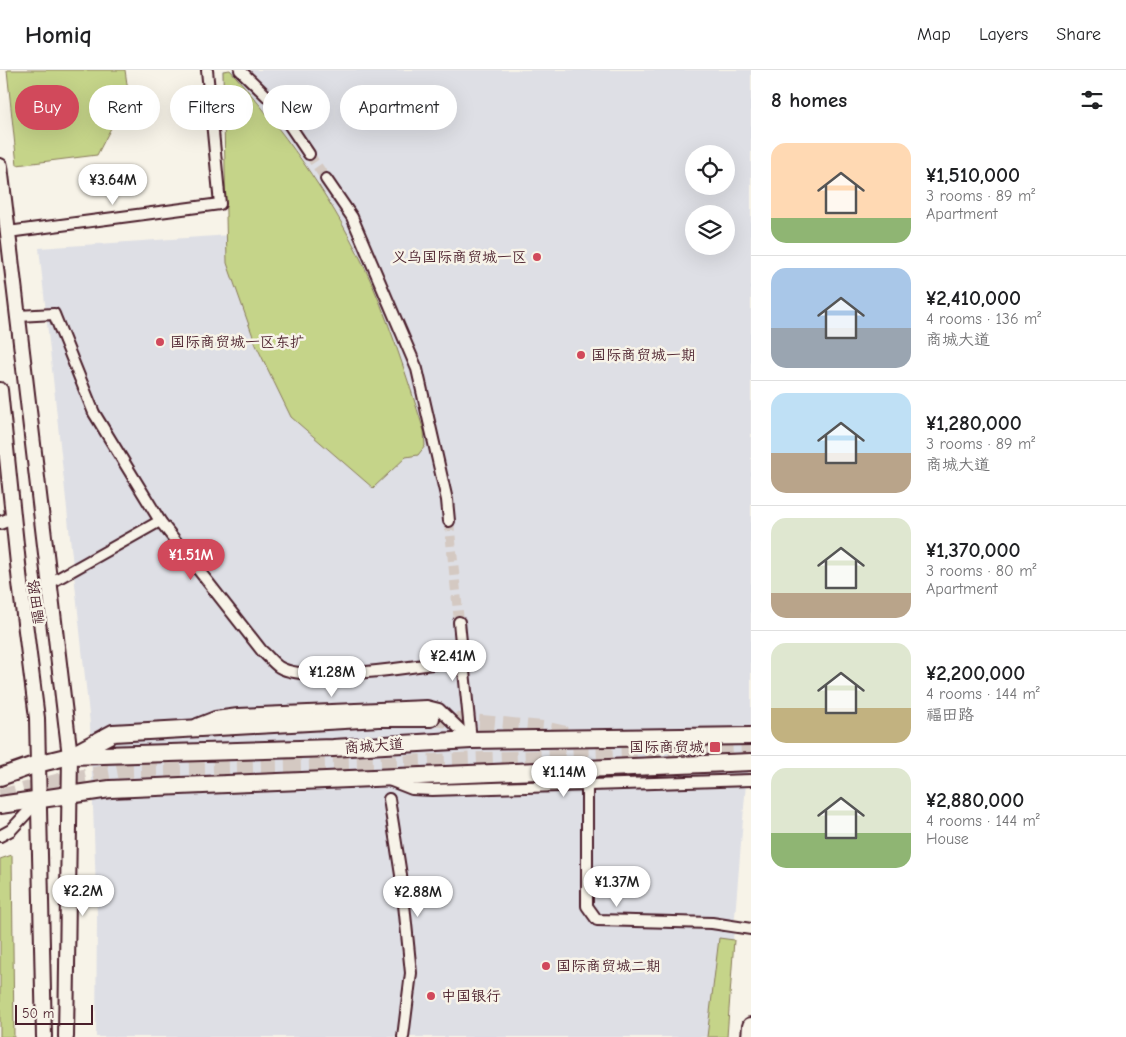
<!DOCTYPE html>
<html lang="en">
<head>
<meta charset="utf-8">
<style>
  :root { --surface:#fff; --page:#f6f6f6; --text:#202124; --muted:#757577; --line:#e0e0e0; --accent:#d1495b }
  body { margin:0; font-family:"Comic Neue","LXGW WenKai TC",sans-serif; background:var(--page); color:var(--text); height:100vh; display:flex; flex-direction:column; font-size:19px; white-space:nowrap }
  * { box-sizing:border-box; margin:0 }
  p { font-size:16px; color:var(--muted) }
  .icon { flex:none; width:28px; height:28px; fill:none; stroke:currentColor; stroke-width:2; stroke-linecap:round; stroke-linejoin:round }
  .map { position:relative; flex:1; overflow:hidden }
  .drawer { display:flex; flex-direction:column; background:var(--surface); width:375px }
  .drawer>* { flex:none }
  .hud { position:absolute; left:15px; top:15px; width:475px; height:45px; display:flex; gap:10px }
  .fabs { position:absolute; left:685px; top:75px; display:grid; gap:10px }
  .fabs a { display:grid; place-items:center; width:50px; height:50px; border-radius:50%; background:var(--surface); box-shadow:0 5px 20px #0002; font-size:25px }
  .scale { position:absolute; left:15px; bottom:12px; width:78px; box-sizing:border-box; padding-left:5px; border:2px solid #4a1f2b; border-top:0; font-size:14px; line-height:18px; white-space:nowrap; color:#4a1f2b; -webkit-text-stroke:4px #f7f3e8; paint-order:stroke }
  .price { position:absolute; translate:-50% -42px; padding:0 11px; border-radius:18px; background:#fff; color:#222; font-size:16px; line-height:32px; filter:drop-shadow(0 1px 2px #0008) }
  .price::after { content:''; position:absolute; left:50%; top:30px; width:15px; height:11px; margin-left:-8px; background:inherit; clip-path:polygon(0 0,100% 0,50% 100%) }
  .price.on { background:var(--accent); color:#fff }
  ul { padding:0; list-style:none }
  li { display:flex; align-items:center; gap:15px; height:125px; padding:0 20px }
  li+li { border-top:1px solid var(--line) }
  li span { display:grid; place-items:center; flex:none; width:140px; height:100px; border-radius:15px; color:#555 }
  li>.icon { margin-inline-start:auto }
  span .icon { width:60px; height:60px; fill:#fffc; stroke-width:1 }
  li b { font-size:21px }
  h2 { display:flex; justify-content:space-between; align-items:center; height:60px; padding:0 20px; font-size:21px }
  .chip { padding:0 18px; border-radius:22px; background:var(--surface); box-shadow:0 5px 20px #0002; font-size:18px; line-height:45px }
  .chip.on { background:var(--accent); color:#fff }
  header { display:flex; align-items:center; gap:30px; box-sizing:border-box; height:70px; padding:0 25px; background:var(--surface); border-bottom:1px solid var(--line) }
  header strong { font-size:24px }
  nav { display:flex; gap:28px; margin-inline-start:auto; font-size:18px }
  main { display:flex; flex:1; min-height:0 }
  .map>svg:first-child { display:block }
</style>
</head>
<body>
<header>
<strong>Homiq</strong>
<nav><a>Map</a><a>Layers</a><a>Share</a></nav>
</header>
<main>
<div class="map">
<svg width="751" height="967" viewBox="0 0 751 967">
  <rect width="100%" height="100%" fill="#f7f3e8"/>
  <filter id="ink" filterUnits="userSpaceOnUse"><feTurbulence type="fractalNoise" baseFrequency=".02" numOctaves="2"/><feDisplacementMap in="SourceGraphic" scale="10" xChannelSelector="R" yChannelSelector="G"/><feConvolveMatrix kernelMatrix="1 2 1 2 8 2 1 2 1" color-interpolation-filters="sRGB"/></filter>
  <g filter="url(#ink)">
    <!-- built -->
    <path fill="#dedfe5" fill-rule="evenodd" d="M222 0H751V653L725 967H96L97 847 90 654 39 178 230 165ZM694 84H726V116H694ZM694 144H726V176H694Z"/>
    <!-- green -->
    <g fill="#c5d489" stroke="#887a5a">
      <polygon points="7,0 125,0 131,42 111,58 97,85 17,95"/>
      <path d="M230 0C282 59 329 123 363 194 388 247 406 304 424 361L425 376 418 385 406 387 373 418 291 347 256 275 227 193 223 1Z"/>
      <polygon points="12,785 14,967 0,967 0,789"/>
      <polygon points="719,868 734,870 727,967 707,967"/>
    </g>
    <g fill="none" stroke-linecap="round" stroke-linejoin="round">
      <!-- minor-tunnel -->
      <g stroke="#d4c9c2" stroke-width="10" stroke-dasharray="10 5" stroke-linecap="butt">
        <polyline points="309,84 326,109"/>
        <polyline points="449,451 459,552"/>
      </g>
      <!-- trunk-tunnel -->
      <g stroke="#d4c9c2" stroke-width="16" stroke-dasharray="16 8" stroke-linecap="butt">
        <polyline points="431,648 543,659 574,666"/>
        <polyline points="0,727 60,711 124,700 376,694 751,680"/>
      </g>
      <defs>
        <g id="minor">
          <polyline points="240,0 276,35 309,84"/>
          <polyline points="326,109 352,147 417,299 447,430 449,451"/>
          <polyline points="8,162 220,134 207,0"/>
          <path d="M18 246 54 244 94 343 160 451 262 581C267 585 273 593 279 597 309 615 426 595 463 589"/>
          <polyline points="50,513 160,451"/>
          <polyline points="459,552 471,670"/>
          <polyline points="197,654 215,647 238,644 427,636 439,639 471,670"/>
          <polyline points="389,710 412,719 432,720 751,710"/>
          <polyline points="587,715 587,836 597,850 712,853 751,859"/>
          <polyline points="389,729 401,805 411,903 403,967"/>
          <polyline points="0,766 11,760 38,731"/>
        </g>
        <polyline id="tertiary" points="0,453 13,448"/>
        <g id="secondary">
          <polyline points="0,96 70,686 66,967"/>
          <polyline points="0,320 20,513 37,648 44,967"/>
        </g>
        <g id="primary">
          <polyline points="0,707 37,694 70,686 333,678 471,670 751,666"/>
          <polyline points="0,735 110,719 751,692"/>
          <polyline points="750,967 751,956"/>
        </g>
        <polyline id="trunk" points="70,686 113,663 379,648 431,648"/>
      </defs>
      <!-- minor casing -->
      <use href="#minor" stroke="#4a1f2b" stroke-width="14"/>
      <!-- tertiary casing -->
      <use href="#tertiary" stroke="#4a1f2b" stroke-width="16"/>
      <!-- secondary casing -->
      <use href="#secondary" stroke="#4a1f2b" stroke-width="18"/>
      <!-- primary casing -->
      <use href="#primary" stroke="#4a1f2b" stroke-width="20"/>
      <!-- trunk casing -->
      <use href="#trunk" stroke="#4a1f2b" stroke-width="20"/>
      <!-- minor -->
      <use href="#minor" stroke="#f7f3e8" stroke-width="10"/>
      <!-- tertiary -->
      <use href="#tertiary" stroke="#f7f3e8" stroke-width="12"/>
      <!-- secondary -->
      <use href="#secondary" stroke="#f7f3e8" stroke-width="14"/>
      <!-- primary -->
      <use href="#primary" stroke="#f7f3e8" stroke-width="16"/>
      <!-- trunk -->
      <use href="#trunk" stroke="#f7f3e8" stroke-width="16"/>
    </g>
  </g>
  <!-- markers -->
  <g fill="#d1495b" stroke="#f7f3e8" stroke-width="2">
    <circle cx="537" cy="187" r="5"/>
    <circle cx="160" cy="272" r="5"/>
    <circle cx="581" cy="285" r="5"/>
    <rect x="709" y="671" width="12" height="12" rx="2.5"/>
    <circle cx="546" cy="896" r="5"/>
    <circle cx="431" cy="926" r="5"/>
  </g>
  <g text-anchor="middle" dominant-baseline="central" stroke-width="5" stroke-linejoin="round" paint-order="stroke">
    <!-- poi labels -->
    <g font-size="15" fill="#4a1f2b" stroke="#f7f3e8" text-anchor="start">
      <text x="527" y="187" text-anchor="end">义乌国际商贸城一区</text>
      <text x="170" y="272">国际商贸城一区东扩</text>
      <text x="591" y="285">国际商贸城一期</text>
      <text x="704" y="677" text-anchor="end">国际商贸城</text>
      <text x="556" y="896">国际商贸城二期</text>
      <text x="441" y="926">中国银行</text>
    </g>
    <!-- street labels -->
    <g font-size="15" fill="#4a1f2b" stroke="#f7f3e8">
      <text transform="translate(36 532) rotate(-97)">福田路</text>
      <text transform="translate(374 676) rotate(-4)">商城大道</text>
    </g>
  </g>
</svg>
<div class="fabs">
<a><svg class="icon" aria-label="locate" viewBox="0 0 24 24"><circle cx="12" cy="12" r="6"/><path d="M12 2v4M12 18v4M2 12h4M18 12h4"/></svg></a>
<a><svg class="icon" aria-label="layers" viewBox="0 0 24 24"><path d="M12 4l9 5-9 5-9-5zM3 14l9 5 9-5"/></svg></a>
</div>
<div class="scale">50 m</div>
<b class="price" style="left:113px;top:136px">¥3.64M</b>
<b class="price on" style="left:191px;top:511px">¥1.51M</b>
<b class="price" style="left:453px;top:612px">¥2.41M</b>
<b class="price" style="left:332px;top:628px">¥1.28M</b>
<b class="price" style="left:564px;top:728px">¥1.14M</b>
<b class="price" style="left:617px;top:838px">¥1.37M</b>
<b class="price" style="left:83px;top:847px">¥2.2M</b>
<b class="price" style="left:418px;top:848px">¥2.88M</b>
<div class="hud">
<a class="chip on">Buy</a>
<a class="chip">Rent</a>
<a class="chip">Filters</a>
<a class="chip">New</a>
<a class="chip">Apartment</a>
</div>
</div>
<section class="drawer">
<h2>8 homes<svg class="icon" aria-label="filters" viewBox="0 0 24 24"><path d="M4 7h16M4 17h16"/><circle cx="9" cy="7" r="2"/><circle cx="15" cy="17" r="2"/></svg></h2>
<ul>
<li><span style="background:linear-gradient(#ffd9b3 75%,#8fb573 0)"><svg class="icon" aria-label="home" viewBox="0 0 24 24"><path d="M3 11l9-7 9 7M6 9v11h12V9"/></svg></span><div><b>¥1,510,000</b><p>3 rooms · 89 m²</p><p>Apartment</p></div></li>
<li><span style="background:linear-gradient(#a9c7e8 60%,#9aa5b1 0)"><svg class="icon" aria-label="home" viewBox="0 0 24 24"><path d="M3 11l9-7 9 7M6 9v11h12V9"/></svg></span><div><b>¥2,410,000</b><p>4 rooms · 136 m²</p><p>商城大道</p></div></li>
<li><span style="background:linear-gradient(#bfe0f5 60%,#b9a48a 0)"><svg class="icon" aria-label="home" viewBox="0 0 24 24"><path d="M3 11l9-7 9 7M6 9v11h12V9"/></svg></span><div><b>¥1,280,000</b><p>3 rooms · 89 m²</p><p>商城大道</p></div></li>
<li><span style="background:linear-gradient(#dfe7d0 75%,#b9a48a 0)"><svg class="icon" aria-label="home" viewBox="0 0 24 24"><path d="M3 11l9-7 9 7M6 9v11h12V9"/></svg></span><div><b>¥1,370,000</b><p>3 rooms · 80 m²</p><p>Apartment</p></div></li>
<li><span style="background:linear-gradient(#dfe7d0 65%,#c2b280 0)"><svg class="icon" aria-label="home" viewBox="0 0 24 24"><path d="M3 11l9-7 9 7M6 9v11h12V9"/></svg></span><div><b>¥2,200,000</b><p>4 rooms · 144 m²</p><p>福田路</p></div></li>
<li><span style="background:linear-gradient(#dfe7d0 65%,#8fb573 0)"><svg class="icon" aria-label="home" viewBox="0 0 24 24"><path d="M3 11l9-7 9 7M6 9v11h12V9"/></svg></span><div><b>¥2,880,000</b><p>4 rooms · 144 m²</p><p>House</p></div></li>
</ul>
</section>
</main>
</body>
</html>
